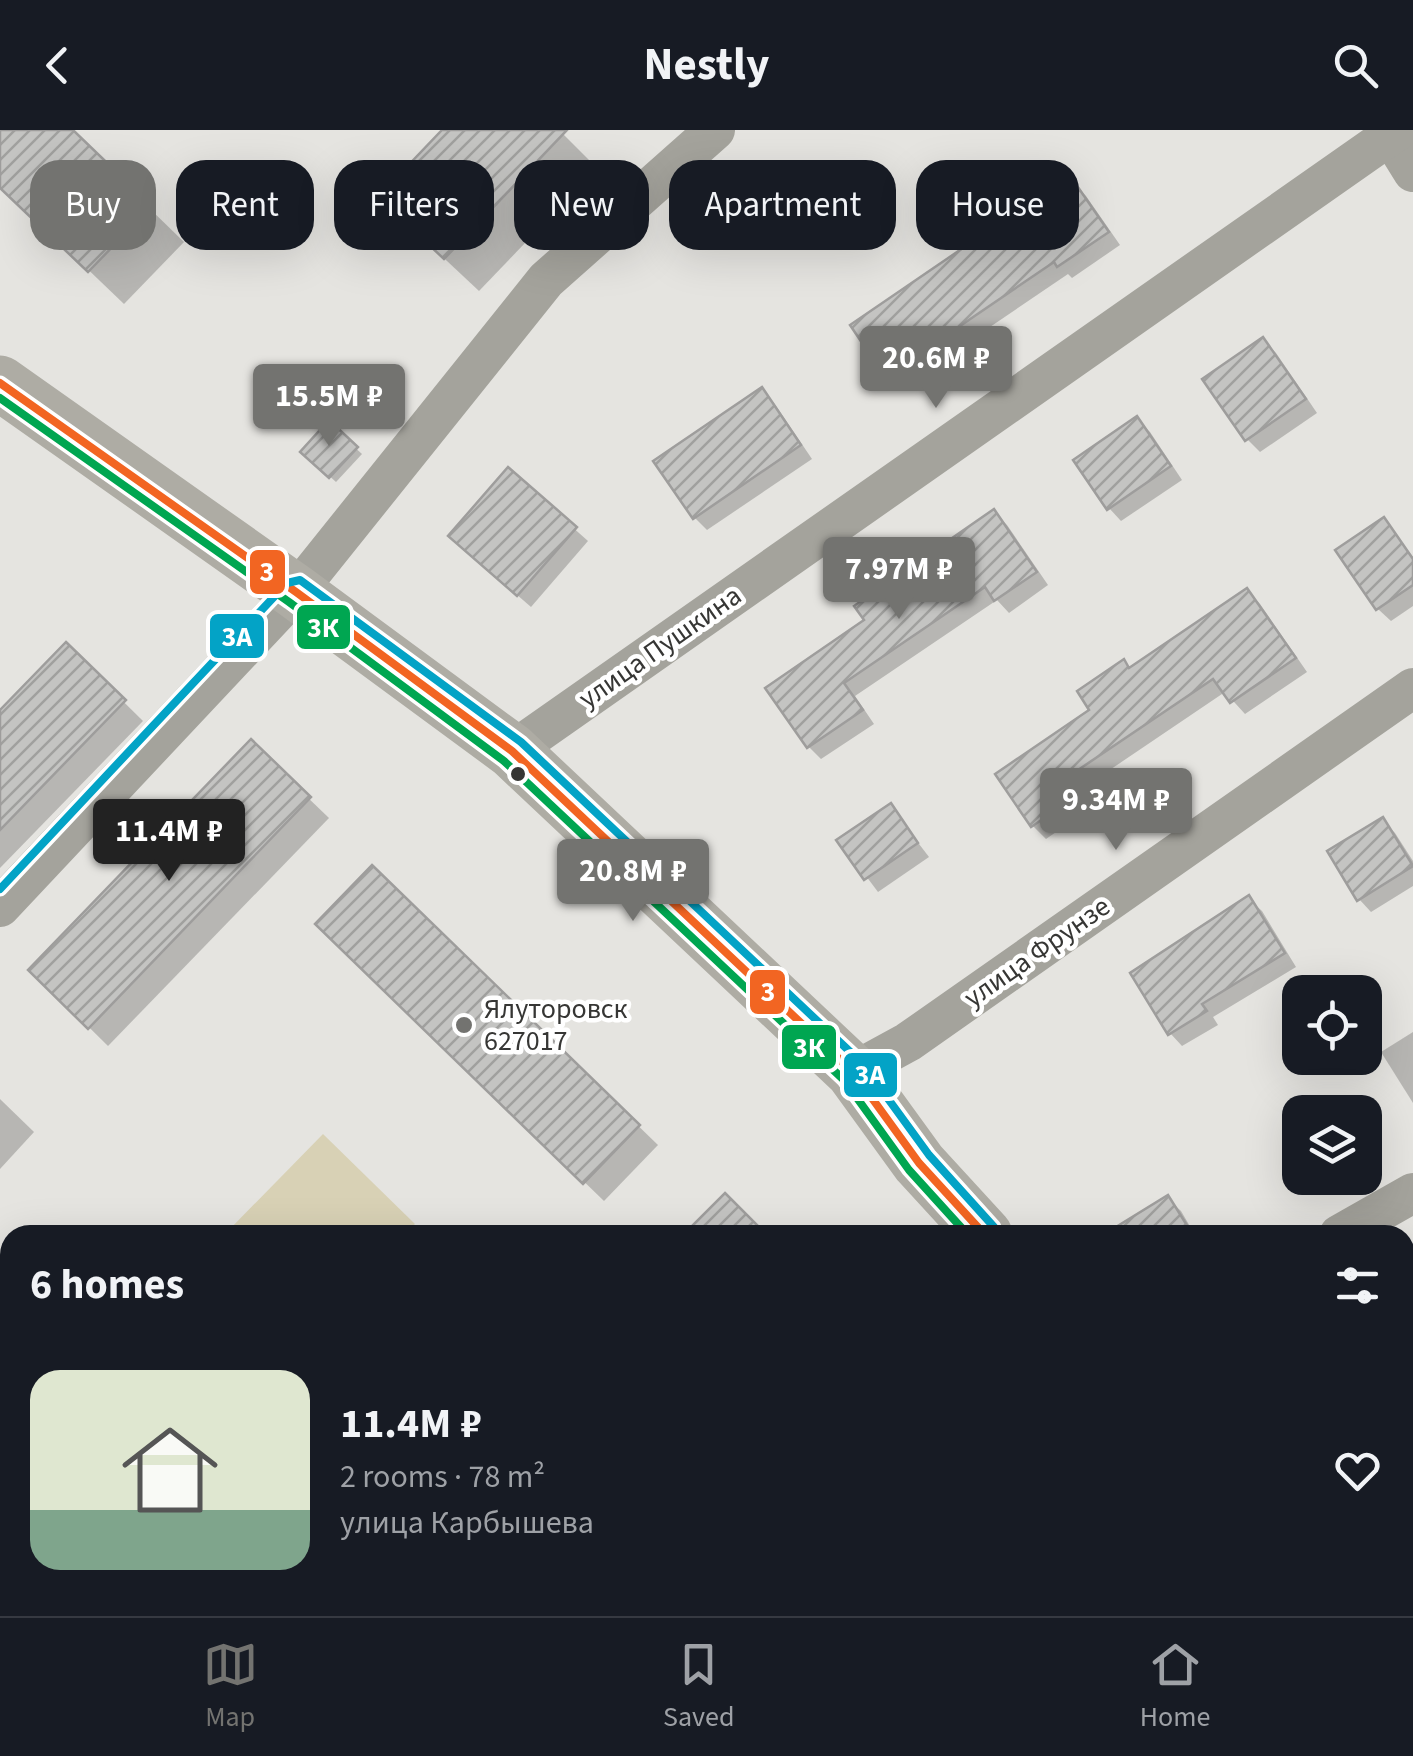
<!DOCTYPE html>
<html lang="en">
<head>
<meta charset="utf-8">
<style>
  :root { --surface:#171b24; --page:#20242c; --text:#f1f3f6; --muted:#9ea1a6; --line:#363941; --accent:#737370 }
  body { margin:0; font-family:"Source Sans 3",sans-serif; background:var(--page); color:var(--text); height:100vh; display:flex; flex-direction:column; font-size:38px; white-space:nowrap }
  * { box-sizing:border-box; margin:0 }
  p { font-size:32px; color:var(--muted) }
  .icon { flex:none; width:55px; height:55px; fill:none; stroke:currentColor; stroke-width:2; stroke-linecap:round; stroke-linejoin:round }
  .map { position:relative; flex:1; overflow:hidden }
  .drawer { position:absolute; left:0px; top:1095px; width:1415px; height:392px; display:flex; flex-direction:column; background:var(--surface); border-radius:30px 30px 0 0; box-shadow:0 10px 40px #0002 }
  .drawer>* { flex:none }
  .top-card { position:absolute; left:30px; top:30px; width:1355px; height:90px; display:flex; gap:20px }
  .controls { position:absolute; left:1282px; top:845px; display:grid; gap:20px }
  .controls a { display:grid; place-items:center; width:100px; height:100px; border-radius:20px; background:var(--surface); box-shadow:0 10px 40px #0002; font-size:50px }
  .price { position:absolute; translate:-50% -85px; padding:0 22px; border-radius:10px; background:var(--accent); color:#fff; font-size:32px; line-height:65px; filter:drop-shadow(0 2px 5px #0008) }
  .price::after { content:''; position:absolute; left:50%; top:60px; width:30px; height:22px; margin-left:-15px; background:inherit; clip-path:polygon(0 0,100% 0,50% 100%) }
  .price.selected { background:#222; color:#fff }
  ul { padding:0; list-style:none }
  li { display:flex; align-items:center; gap:30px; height:250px; padding:0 30px }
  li+li { border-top:2px solid var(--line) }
  li span { display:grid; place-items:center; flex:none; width:280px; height:200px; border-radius:30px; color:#555 }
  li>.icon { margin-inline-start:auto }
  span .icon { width:120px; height:120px; fill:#fffc; stroke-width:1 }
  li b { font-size:42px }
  h2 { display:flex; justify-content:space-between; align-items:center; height:120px; padding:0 30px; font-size:42px }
  .chip { padding:0 35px; border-radius:30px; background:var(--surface); box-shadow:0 10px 40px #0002; font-size:35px; line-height:90px }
  .chip.selected { background:var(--accent); color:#fff }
  header { display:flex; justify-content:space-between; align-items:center; height:130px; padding:0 30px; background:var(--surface); font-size:45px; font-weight:700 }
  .tab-bar { display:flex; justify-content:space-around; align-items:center; height:140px; border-top:2px solid var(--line); background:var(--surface); font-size:28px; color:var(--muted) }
  .tab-bar a { display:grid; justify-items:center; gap:5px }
  .tab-bar .selected { color:var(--accent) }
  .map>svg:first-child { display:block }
</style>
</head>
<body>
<header><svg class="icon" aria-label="back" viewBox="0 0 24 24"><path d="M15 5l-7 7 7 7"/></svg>Nestly<svg class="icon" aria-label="search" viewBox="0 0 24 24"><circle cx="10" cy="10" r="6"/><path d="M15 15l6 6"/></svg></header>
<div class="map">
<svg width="1413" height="1486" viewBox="0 0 1413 1486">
  <defs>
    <pattern id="building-hatch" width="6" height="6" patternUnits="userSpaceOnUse" patternTransform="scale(2.5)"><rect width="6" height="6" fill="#c4c4c2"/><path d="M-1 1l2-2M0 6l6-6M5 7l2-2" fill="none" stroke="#a0a09e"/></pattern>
  </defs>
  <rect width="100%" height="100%" fill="#e5e4e0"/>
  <!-- garden -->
  <polygon fill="#d8d1b5" points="323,1004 415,1094 404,1105 224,1105"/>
  <!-- shadow -->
  <g fill="#0003">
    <polygon points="12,0 69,0 184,112 124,174 0,55 0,13"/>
    <polygon points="445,0 559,0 597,38 479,161 415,101"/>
    <polygon points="1073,53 1086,66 1120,115 1072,148 1068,144 900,258 887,245 983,115"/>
    <polygon points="1263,210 1276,223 1317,283 1260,322 1247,309"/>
    <polygon points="761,261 774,273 812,329 707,400 695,388"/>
    <polygon points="1137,290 1150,302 1182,350 1121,391 1109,378"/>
    <polygon points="329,294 362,324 336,352 303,322"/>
    <polygon points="508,340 588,411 531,477 464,419"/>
    <polygon points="994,383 1007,395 1048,455 1009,483 997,470 855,566 874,594 821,629 809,617 868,491"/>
    <polygon points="1384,390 1413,427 1413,476 1391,491 1378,479 1339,421"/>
    <polygon points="1247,461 1260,474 1307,542 1245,584 1225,562 1086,656 1098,673 1046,709 1033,696 999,645 1093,581 1131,540"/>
    <polygon points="66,515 143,591 0,738 0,583"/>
    <polygon points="251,613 329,688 108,916 31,840"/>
    <polygon points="890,676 929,727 878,762 839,710"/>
    <polygon points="1382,690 1395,703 1413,731 1413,756 1371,782 1359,769"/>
    <polygon points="373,739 658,1015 604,1071 318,794"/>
    <polygon points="1249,769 1262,781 1296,837 1213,887 1218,895 1182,916 1170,903"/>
    <polygon points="1413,902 1413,973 1381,922"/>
    <polygon points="0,969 34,1002 0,1039"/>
    <polygon points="1168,1069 1181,1081 1195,1105 1117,1105"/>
    <polygon points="1405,1239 1413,1252 1413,1333 1405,1338"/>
    <polygon points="0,1358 10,1367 10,1468 0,1459"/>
    <polygon points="20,1478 127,1478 136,1486 29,1486"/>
    <polygon points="286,1478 329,1478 337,1486 277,1486"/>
    <polygon points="347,1478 442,1478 449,1486 354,1486"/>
    <polygon points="542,1478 759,1478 750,1486 533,1486"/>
    <polygon points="914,1478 1001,1478 1004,1486 917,1486"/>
  </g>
  <!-- building -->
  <g fill="url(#building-hatch)" stroke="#9e9d9c" stroke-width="2.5">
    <polygon points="0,0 73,0 152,76 88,142 0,58"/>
    <polygon points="442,0 567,0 444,129 378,67"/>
    <polygon points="1073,50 1109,102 1057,137 1054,132 885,247 850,195 979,107 982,113"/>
    <polygon points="1263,207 1306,269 1245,311 1202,249"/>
    <polygon points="762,257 801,315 693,389 653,331"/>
    <polygon points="1137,286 1171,336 1107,380 1073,330"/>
    <polygon points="329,290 358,317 329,348 300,322"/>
    <polygon points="508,337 577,397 517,466 448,406"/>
    <polygon points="994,379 1037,442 994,471 985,457 844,553 863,580 807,618 765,558 864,490 854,476"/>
    <polygon points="1384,387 1413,429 1413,455 1376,480 1335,420"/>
    <polygon points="1247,458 1296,528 1230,573 1213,549 1075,642 1087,659 1031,697 995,644 1089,580 1077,561 1124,529 1129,538"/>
    <polygon points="66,512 126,570 0,700 0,580"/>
    <polygon points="251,609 311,667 88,899 28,840"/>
    <polygon points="891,673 918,713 864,750 836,710"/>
    <polygon points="1383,687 1413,736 1357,771 1327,721"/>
    <polygon points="372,735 640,995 583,1054 315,794"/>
    <polygon points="1249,765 1285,823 1202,874 1207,881 1168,905 1130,843"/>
    <polygon points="725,1063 767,1105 683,1105"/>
    <polygon points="1168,1065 1193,1105 1103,1105"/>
  </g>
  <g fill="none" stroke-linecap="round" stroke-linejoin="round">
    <!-- street -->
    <g stroke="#a4a39c" stroke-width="40">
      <polyline points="1387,0 1413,42"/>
      <polyline points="512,621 1398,0"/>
      <polyline points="0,777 296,462 546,150 715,0"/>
      <polyline points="853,942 908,912 1413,558"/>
      <polyline points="1339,1105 1413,1063"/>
    </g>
    <!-- secondary -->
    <g stroke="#aeaca4" stroke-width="55">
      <polyline points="0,253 296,462 512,621 853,942 919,1033 985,1105"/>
      <polyline points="1167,1478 1170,1486"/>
    </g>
    <defs>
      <polyline id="bus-1" points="0,253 296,462 512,621 853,942 919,1033 985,1105"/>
      <polyline id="bus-2" points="0,268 289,472 504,631 844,950 909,1040 968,1105"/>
      <polyline id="bus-3" points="0,759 287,453 300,450 521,612 862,933 929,1025 994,1097"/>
    </defs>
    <!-- bus-1 casing -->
    <use href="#bus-1" stroke="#fff" stroke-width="15"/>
    <!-- bus-2 casing -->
    <use href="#bus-2" stroke="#fff" stroke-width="15"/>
    <!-- bus-3 casing -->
    <use href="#bus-3" stroke="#fff" stroke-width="15"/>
    <!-- bus-1 -->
    <use href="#bus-1" stroke="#f26522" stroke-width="8"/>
    <!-- bus-2 -->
    <use href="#bus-2" stroke="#00a651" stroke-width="8"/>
    <!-- bus-3 -->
    <use href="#bus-3" stroke="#03a3c6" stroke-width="8"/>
  </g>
  <!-- markers -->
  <circle fill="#363634" stroke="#fff" stroke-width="4" cx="518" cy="644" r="9"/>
  <circle fill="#737370" stroke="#fff" stroke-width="4" cx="464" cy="895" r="10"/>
  <g text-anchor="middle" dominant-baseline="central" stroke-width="9" stroke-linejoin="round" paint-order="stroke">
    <!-- street labels -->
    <g font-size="28" fill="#363634" stroke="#fff">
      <text transform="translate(660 517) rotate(-35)">улица Пушкина</text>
      <text transform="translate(1037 822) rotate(-35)">улица Фрунзе</text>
    </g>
    <!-- poi labels -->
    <g font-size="28" fill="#363634" stroke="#fff" text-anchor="start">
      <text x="484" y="879">Ялуторовск<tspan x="484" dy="32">627017</tspan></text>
    </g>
  </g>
  <g stroke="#fff" stroke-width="4">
    <rect x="248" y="418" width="39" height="48" rx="10" fill="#f26522"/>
    <rect x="295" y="473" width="57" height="48" rx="10" fill="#00a651"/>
    <rect x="208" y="482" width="58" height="48" rx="10" fill="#03a3c6"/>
    <rect x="748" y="838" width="39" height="48" rx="10" fill="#f26522"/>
    <rect x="780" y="893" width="58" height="48" rx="10" fill="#00a651"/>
    <rect x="842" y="921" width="57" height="48" rx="10" fill="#03a3c6"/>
  </g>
  <g font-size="28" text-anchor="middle" font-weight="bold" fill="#fff">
    <text x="267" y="451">3</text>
    <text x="323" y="507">3К</text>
    <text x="237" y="516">3А</text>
    <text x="768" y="871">3</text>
    <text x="809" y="927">3К</text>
    <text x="870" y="954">3А</text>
  </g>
</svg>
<div class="controls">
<a><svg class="icon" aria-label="locate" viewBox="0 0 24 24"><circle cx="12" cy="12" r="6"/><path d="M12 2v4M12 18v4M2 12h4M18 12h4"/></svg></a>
<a><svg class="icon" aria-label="layers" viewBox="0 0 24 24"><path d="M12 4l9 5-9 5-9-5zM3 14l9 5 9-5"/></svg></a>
</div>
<b class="price" style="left:936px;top:281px">20.6M ₽</b>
<b class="price" style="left:329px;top:319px">15.5M ₽</b>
<b class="price" style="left:899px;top:492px">7.97M ₽</b>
<b class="price" style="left:1116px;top:723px">9.34M ₽</b>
<b class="price selected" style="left:169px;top:754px">11.4M ₽</b>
<b class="price" style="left:633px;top:794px">20.8M ₽</b>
<div class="top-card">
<a class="chip selected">Buy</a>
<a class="chip">Rent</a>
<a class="chip">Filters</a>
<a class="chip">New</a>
<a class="chip">Apartment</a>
<a class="chip">House</a>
</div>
<section class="drawer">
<h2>6 homes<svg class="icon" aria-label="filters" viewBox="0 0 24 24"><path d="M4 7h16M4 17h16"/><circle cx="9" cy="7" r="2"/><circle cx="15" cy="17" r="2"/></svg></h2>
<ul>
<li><span style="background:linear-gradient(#dfe7d0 70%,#7fa58c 0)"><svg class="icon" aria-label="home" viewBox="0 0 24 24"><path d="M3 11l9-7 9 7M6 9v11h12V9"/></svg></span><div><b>11.4M ₽</b><p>2 rooms · 78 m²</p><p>улица Карбышева</p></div><svg class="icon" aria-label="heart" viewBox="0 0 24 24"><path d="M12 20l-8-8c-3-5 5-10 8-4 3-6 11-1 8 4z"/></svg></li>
</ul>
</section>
</div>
<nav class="tab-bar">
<a class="selected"><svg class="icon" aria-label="map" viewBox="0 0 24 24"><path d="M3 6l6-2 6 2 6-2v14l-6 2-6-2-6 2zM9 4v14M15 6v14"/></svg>Map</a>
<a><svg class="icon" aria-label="saved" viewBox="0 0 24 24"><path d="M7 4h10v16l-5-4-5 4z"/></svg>Saved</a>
<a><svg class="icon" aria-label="home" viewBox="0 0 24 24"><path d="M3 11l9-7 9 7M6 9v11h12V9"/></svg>Home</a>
</nav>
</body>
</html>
